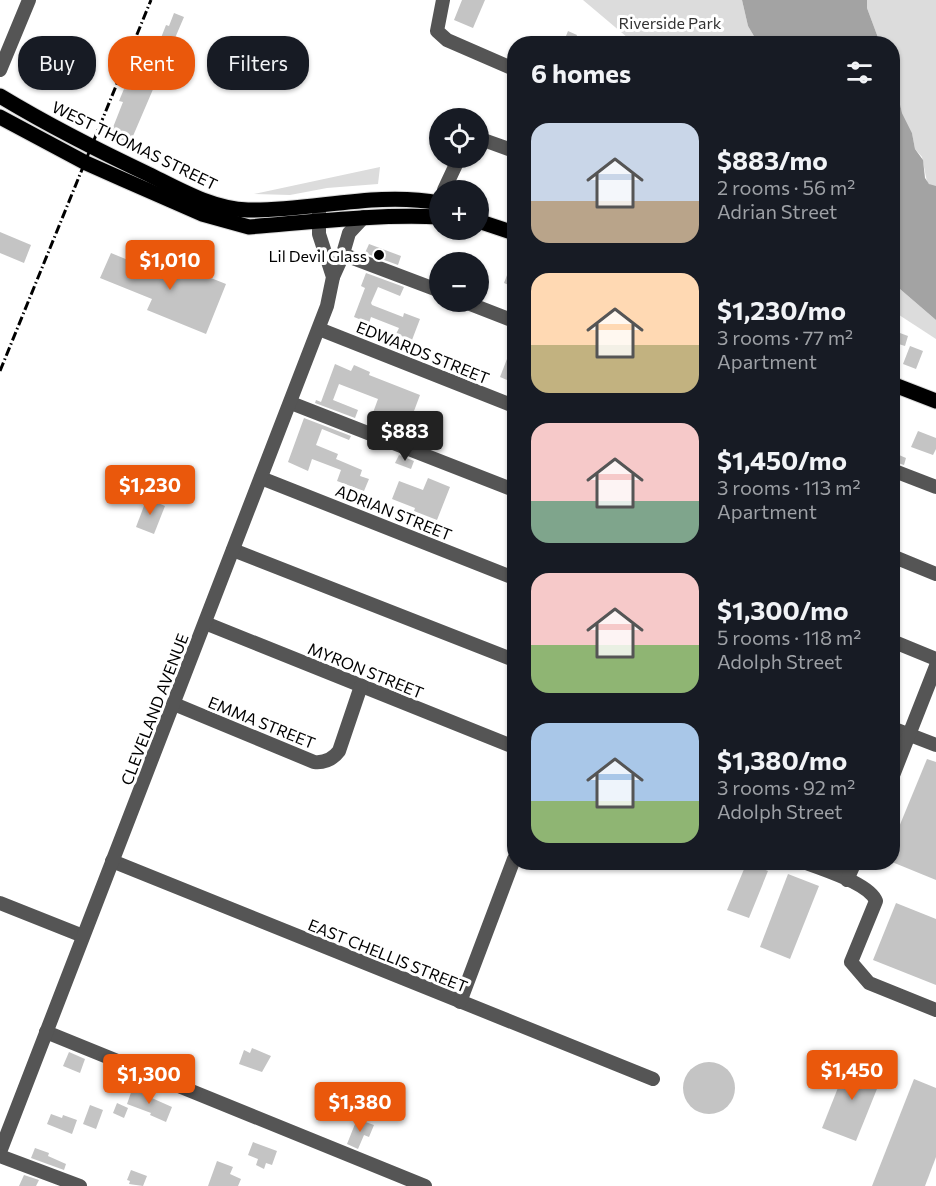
<!DOCTYPE html>
<html lang="en">
<head>
<meta charset="utf-8">
<style>
  :root { --surface:#171b24; --page:#20242c; --text:#f1f3f6; --muted:#9ea1a6; --accent:#ea580c }
  body { margin:0; font-family:Commissioner,sans-serif; background:var(--page); color:var(--text); height:100vh; display:flex; flex-direction:column; font-size:22px; white-space:nowrap }
  * { box-sizing:border-box; margin:0 }
  p { font-size:20px; color:var(--muted) }
  .icon { flex:none; width:33px; height:33px; fill:none; stroke:currentColor; stroke-width:2; stroke-linecap:round; stroke-linejoin:round }
  .map { position:relative; flex:1; overflow:hidden }
  .drawer { position:absolute; left:507px; top:36px; width:393px; height:834px; display:flex; flex-direction:column; background:var(--surface); border-radius:24px; box-shadow:0 2px 4px #0004 }
  .drawer>* { flex:none }
  .hud { position:absolute; left:18px; top:36px; width:399px; height:54px; display:flex; gap:12px }
  .tools { position:absolute; left:429px; top:108px; display:grid; gap:12px }
  .tools a { display:grid; place-items:center; width:60px; height:60px; border-radius:50%; background:var(--surface); box-shadow:0 2px 4px #0004; font-size:30px }
  .price { position:absolute; translate:-50% -51px; padding:0 14px; border-radius:6px; background:var(--accent); color:#fff; font-size:20px; line-height:39px; filter:drop-shadow(0 2px 3px #0008) }
  .price::after { content:''; position:absolute; left:50%; top:36px; width:18px; height:14px; margin-left:-9px; background:inherit; clip-path:polygon(0 0,100% 0,50% 100%) }
  .price.current { background:#222; color:#fff }
  ul { padding:0; list-style:none }
  li { display:flex; align-items:center; gap:18px; height:150px; padding:0 24px }
  li span { display:grid; place-items:center; flex:none; width:168px; height:120px; border-radius:18px; color:#555 }
  li>.icon { margin-inline-start:auto }
  span .icon { width:72px; height:72px; fill:#fffc; stroke-width:1 }
  li b { font-size:26px }
  h2 { display:flex; justify-content:space-between; align-items:center; height:72px; padding:0 24px; font-size:26px }
  .tag { padding:0 21px; border-radius:24px; background:var(--surface); box-shadow:0 2px 4px #0004; font-size:21px; line-height:54px }
  .tag.current { background:var(--accent); color:#fff }
  .map>svg:first-child { display:block }
</style>
</head>
<body>
<div class="map">
<svg width="936" height="1186" viewBox="0 0 936 1186">
  <rect width="100%" height="100%" fill="#fff"/>
  <!-- green -->
  <g fill="#dcdcdc">
    <polygon points="583,0 742,0 748,26 758,43 634,43"/>
    <polygon points="867,0 936,0 936,186 931,186 927,182 922,157 915,149 912,133 902,113 893,74 892,44 880,43 867,8"/>
    <polygon points="380,167 378,184 327,188 290,195 254,194"/>
    <polygon points="893,283 936,320 936,339 893,311"/>
  </g>
  <!-- water -->
  <g fill="#a3a3a3">
    <polygon points="742,0 867,0 867,8 880,43 758,43 748,26"/>
    <polygon points="893,74 902,113 912,133 915,149 923,160 925,178 929,184 936,186 936,320 893,283"/>
  </g>
  <!-- building -->
  <g fill="#c4c4c4">
    <polygon points="462,0 485,0 473,28 454,20"/>
    <polygon points="174,13 184,17 130,143 110,135 123,102 119,101 145,38 159,43 166,25 169,26"/>
    <polygon points="568,31 577,35 574,44 564,41"/>
    <polygon points="0,232 31,245 24,263 0,253"/>
    <polygon points="369,244 401,256 398,265 365,253"/>
    <polygon points="111,253 162,274 168,261 226,284 206,334 147,310 152,299 100,278"/>
    <polygon points="514,257 514,287 504,283"/>
    <polygon points="366,273 404,287 400,296 378,287 371,303 372,305 403,317 404,313 420,319 412,340 396,334 399,328 371,317 369,323 354,317 365,288 361,286"/>
    <polygon points="892,330 908,336 905,346 892,342"/>
    <polygon points="514,341 514,375 512,382 500,377"/>
    <polygon points="910,346 923,351 916,369 903,364"/>
    <polygon points="335,364 351,371 354,365 370,372 369,375 420,395 408,427 384,417 383,422 371,418 378,399 339,384 333,400 358,410 355,418 315,403 316,400 321,402"/>
    <polygon points="304,418 351,436 349,440 322,429 316,445 338,454 336,459 362,470 360,476 369,479 364,491 337,481 341,470 312,459 308,471 288,462"/>
    <polygon points="918,431 936,438 936,449 933,455 911,447"/>
    <polygon points="892,452 906,458 904,465 892,461"/>
    <polygon points="399,455 414,461 411,469 395,463"/>
    <polygon points="428,478 450,487 437,520 414,511 415,508 392,499 399,481 423,490"/>
    <polygon points="147,498 165,506 154,534 136,527"/>
    <polygon points="927,759 936,762 936,880 892,862 892,844"/>
    <polygon points="747,862 768,871 749,918 727,910"/>
    <polygon points="788,874 819,886 790,959 760,947"/>
    <polygon points="896,903 936,919 936,985 873,960"/>
    <polygon points="252,1048 271,1056 262,1072 239,1064 244,1050 250,1053"/>
    <polygon points="69,1052 85,1059 80,1073 63,1066"/>
    <polygon points="849,1060 883,1074 856,1141 822,1128"/>
    <circle cx="709" cy="1088" r="26"/>
    <polygon points="914,1079 936,1088 936,1157 925,1186 872,1186"/>
    <polygon points="133,1087 146,1092 145,1095 172,1107 166,1122 150,1115 151,1113 127,1104"/>
    <polygon points="117,1103 128,1108 124,1118 113,1113"/>
    <polygon points="90,1105 103,1110 96,1129 83,1124"/>
    <polygon points="51,1114 62,1118 63,1115 77,1120 72,1134 47,1124"/>
    <polygon points="357,1119 374,1125 369,1137 364,1135 358,1149 347,1144"/>
    <polygon points="253,1142 277,1151 272,1165 266,1163 264,1169 256,1165 258,1159 248,1155"/>
    <polygon points="35,1148 49,1153 48,1156 66,1164 64,1170 31,1158"/>
    <polygon points="217,1161 233,1167 230,1174 241,1179 238,1186 208,1186"/>
    <polygon points="131,1170 147,1176 143,1186 129,1184 130,1181 127,1180"/>
    <polygon points="24,1175 39,1180 36,1186 19,1186"/>
  </g>
  <g fill="none" stroke-linecap="round" stroke-linejoin="round">
    <defs>
      <g id="major">
        <path d="M0 96C48 125 99 151 150 175 180 190 213 209 248 210 312 211 376 191 440 203"/>
        <path d="M0 117 86 163 122 179 202 214 249 227C312 222 376 214 440 217"/>
        <polyline points="478,221 514,233"/>
        <polyline points="892,384 936,401"/>
      </g>
    </defs>
    <!-- major casing -->
    <use href="#major" stroke="#dbdbdb" stroke-width="17"/>
    <!-- minor -->
    <g stroke="#555" stroke-width="14">
      <polyline points="443,0 437,31 447,40 514,69"/>
      <polyline points="0,70 29,0"/>
      <polyline points="478,138 514,151"/>
      <polyline points="444,190 459,158"/>
      <polyline points="342,254 440,291"/>
      <polyline points="333,277 342,257 349,233 364,217"/>
      <polyline points="465,302 514,321"/>
      <polyline points="319,329 514,406"/>
      <polyline points="291,403 514,490"/>
      <polyline points="892,470 936,487"/>
      <polyline points="261,478 514,578"/>
      <polyline points="233,550 514,660"/>
      <polyline points="892,556 936,574"/>
      <polyline points="205,623 514,747"/>
      <polyline points="892,641 936,659"/>
      <path d="M174 704 314 762C324 763 333 759 339 751L361 686"/>
      <polyline points="892,728 936,745"/>
      <polyline points="892,778 936,666"/>
      <polyline points="112,861 653,1079"/>
      <path d="M804 862C823 870 869 883 876 901L851 962 869 983 936 1010"/>
      <polyline points="847,880 855,862"/>
      <polyline points="0,903 83,936"/>
      <polyline points="460,1002 514,859"/>
      <polyline points="46,1032 425,1186"/>
      <polyline points="0,1152 327,306 333,277 319,234 319,211"/>
      <polyline points="0,1156 80,1186"/>
    </g>
    <!-- major -->
    <use href="#major" stroke="#000" stroke-width="15"/>
    <!-- rail -->
    <polyline stroke="#000" stroke-width="3" stroke-dasharray="9 3 1.5 3" stroke-linecap="butt" points="0,371 151,0"/>
  </g>
  <!-- markers -->
  <circle fill="#000" stroke="#fff" stroke-width="2" cx="379" cy="255" r="6"/>
  <g text-anchor="middle" dominant-baseline="central" stroke-width="6" stroke-linejoin="round" paint-order="stroke">
    <!-- park labels -->
    <g font-size="16" fill="#333" stroke="#fff">
      <text x="670" y="22">Riverside Park</text>
    </g>
    <!-- street labels -->
    <g font-size="16" fill="#000" stroke="#fff">
      <text transform="translate(135 145) rotate(26)">WEST THOMAS STREET</text>
      <text transform="translate(423 352) rotate(22)">EDWARDS STREET</text>
      <text transform="translate(394 512) rotate(22)">ADRIAN STREET</text>
      <text transform="translate(366 670) rotate(22)">MYRON STREET</text>
      <text transform="translate(154 709) rotate(-69)">CLEVELAND AVENUE</text>
      <text transform="translate(262 722) rotate(22)">EMMA STREET</text>
      <text transform="translate(388 955) rotate(22)">EAST CHELLIS STREET</text>
    </g>
    <!-- poi labels -->
    <g font-size="16" fill="#000" stroke="#fff" text-anchor="end">
      <text x="367" y="255">Lil Devil Glass</text>
    </g>
  </g>
</svg>
<div class="tools">
<a><svg class="icon" aria-label="locate" viewBox="0 0 24 24"><circle cx="12" cy="12" r="6"/><path d="M12 2v4M12 18v4M2 12h4M18 12h4"/></svg></a>
<a>+</a>
<a>−</a>
</div>
<b class="price" style="left:170px;top:291px">$1,010</b>
<b class="price current" style="left:405px;top:462px">$883</b>
<b class="price" style="left:150px;top:516px">$1,230</b>
<b class="price" style="left:852px;top:1101px">$1,450</b>
<b class="price" style="left:149px;top:1105px">$1,300</b>
<b class="price" style="left:360px;top:1133px">$1,380</b>
<div class="hud">
<a class="tag">Buy</a>
<a class="tag current">Rent</a>
<a class="tag">Filters</a>
</div>
<section class="drawer">
<h2>6 homes<svg class="icon" aria-label="filters" viewBox="0 0 24 24"><path d="M4 7h16M4 17h16"/><circle cx="9" cy="7" r="2"/><circle cx="15" cy="17" r="2"/></svg></h2>
<ul>
<li><span style="background:linear-gradient(#c9d6e8 65%,#b9a48a 0)"><svg class="icon" aria-label="home" viewBox="0 0 24 24"><path d="M3 11l9-7 9 7M6 9v11h12V9"/></svg></span><div><b>$883/mo</b><p>2 rooms · 56 m²</p><p>Adrian Street</p></div></li>
<li><span style="background:linear-gradient(#ffd9b3 60%,#c2b280 0)"><svg class="icon" aria-label="home" viewBox="0 0 24 24"><path d="M3 11l9-7 9 7M6 9v11h12V9"/></svg></span><div><b>$1,230/mo</b><p>3 rooms · 77 m²</p><p>Apartment</p></div></li>
<li><span style="background:linear-gradient(#f6c9c9 65%,#7fa58c 0)"><svg class="icon" aria-label="home" viewBox="0 0 24 24"><path d="M3 11l9-7 9 7M6 9v11h12V9"/></svg></span><div><b>$1,450/mo</b><p>3 rooms · 113 m²</p><p>Apartment</p></div></li>
<li><span style="background:linear-gradient(#f6c9c9 60%,#8fb573 0)"><svg class="icon" aria-label="home" viewBox="0 0 24 24"><path d="M3 11l9-7 9 7M6 9v11h12V9"/></svg></span><div><b>$1,300/mo</b><p>5 rooms · 118 m²</p><p>Adolph Street</p></div></li>
<li><span style="background:linear-gradient(#a9c7e8 65%,#8fb573 0)"><svg class="icon" aria-label="home" viewBox="0 0 24 24"><path d="M3 11l9-7 9 7M6 9v11h12V9"/></svg></span><div><b>$1,380/mo</b><p>3 rooms · 92 m²</p><p>Adolph Street</p></div></li>
</ul>
</section>
</div>
</body>
</html>
